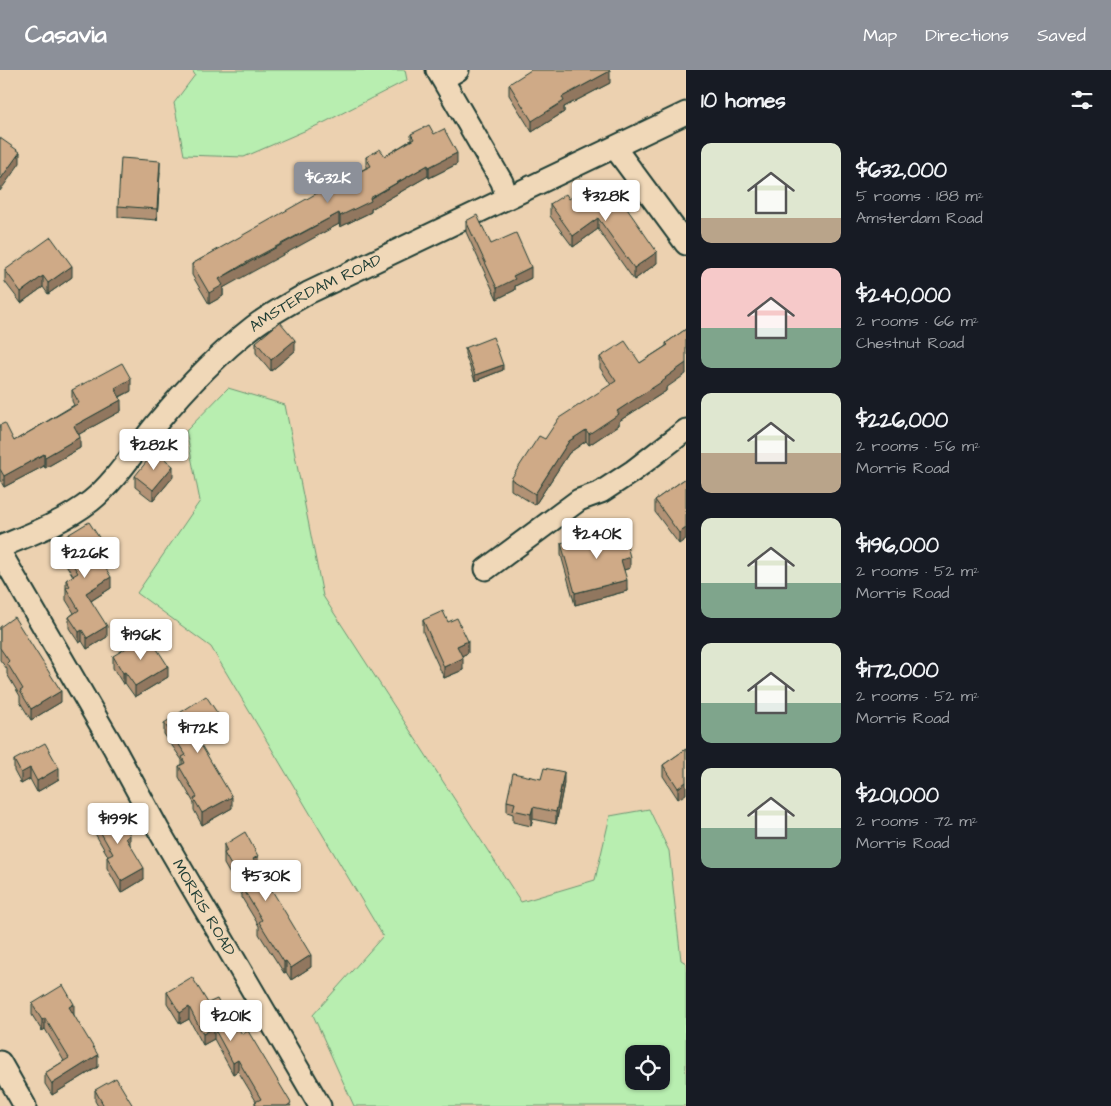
<!DOCTYPE html>
<html lang="en">
<head>
<meta charset="utf-8">
<style>
  :root { --surface:#171b24; --page:#20242c; --text:#f1f3f6; --muted:#9ea1a6; --accent:#8c9099 }
  body { margin:0; font-family:"Architects Daughter",sans-serif; background:var(--page); color:var(--text); height:100vh; display:flex; flex-direction:column; font-size:19px; white-space:nowrap }
  * { box-sizing:border-box; margin:0 }
  p { font-size:16px; color:var(--muted) }
  .icon { flex:none; width:28px; height:28px; fill:none; stroke:currentColor; stroke-width:2; stroke-linecap:round; stroke-linejoin:round }
  .map { position:relative; flex:1; overflow:hidden }
  .details { display:flex; flex-direction:column; background:var(--surface); width:425px }
  .details>* { flex:none }
  .buttons { position:absolute; left:625px; top:975px; display:grid; gap:10px }
  .buttons a { display:grid; place-items:center; width:45px; height:45px; border-radius:10px; background:var(--surface); box-shadow:0 1px 4px #0004; font-size:25px }
  .price { position:absolute; translate:-50% -42px; padding:0 11px; border-radius:5px; background:#fff; color:#222; font-size:16px; line-height:32px; filter:drop-shadow(0 1px 2px #0008) }
  .price::after { content:''; position:absolute; left:50%; top:30px; width:15px; height:11px; margin-left:-8px; background:inherit; clip-path:polygon(0 0,100% 0,50% 100%) }
  .price.active { background:var(--accent); color:#fff }
  ul { padding:0; list-style:none }
  li { display:flex; align-items:center; gap:15px; height:125px; padding:0 15px }
  li span { display:grid; place-items:center; flex:none; width:140px; height:100px; border-radius:10px; color:#555 }
  li>.icon { margin-inline-start:auto }
  span .icon { width:60px; height:60px; fill:#fffc; stroke-width:1 }
  li b { font-size:21px }
  h2 { display:flex; justify-content:space-between; align-items:center; height:60px; padding:0 15px; font-size:21px }
  header { display:flex; align-items:center; gap:30px; box-sizing:border-box; height:70px; padding:0 25px; background:var(--accent); color:#fff }
  header strong { font-size:24px }
  nav { display:flex; gap:28px; margin-inline-start:auto; font-size:18px }
  main { display:flex; flex:1; min-height:0 }
  .map>svg:first-child { display:block }
</style>
</head>
<body>
<header>
<strong>Casavia</strong>
<nav><a>Map</a><a>Directions</a><a>Saved</a></nav>
</header>
<main>
<div class="map">
<svg width="686" height="1036" viewBox="0 0 686 1036">
  <rect width="100%" height="100%" fill="#ecd1b0"/>
  <filter id="ink" filterUnits="userSpaceOnUse"><feTurbulence type="fractalNoise" baseFrequency=".02" numOctaves="2"/><feDisplacementMap in="SourceGraphic" scale="10" xChannelSelector="R" yChannelSelector="G"/><feConvolveMatrix kernelMatrix="1 2 1 2 8 2 1 2 1" color-interpolation-filters="sRGB"/></filter>
  <g filter="url(#ink)">
    <!-- green -->
    <g fill="#b8eeb0" stroke="#6c9672" fill-rule="evenodd">
      <polygon points="192,0 405,0 407,10 325,52 244,87 184,85 174,33 195,5"/>
      <path d="M228 318 285 335 323 526 521 832 595 810 610 746 649 739 669 781 681 890 686 893V1036H354L313 945 383 866 211 577 137 523 200 431 186 361ZM634 984H661V1011H634Z"/>
    </g>
    <g fill="none" stroke-linecap="round" stroke-linejoin="round">
      <defs>
        <g id="minor">
          <polyline points="437,0 502,112 507,128"/>
          <polyline points="443,9 458,0"/>
          <polyline points="615,78 686,174"/>
          <path id="s1" d="M0 477C31 464 64 452 91 431 116 411 136 378 157 353 186 318 217 285 253 257 270 244 289 234 308 223L686 43"/>
          <path id="s2" d="M0 482 114 678 158 759 320 1036"/>
          <polyline points="486,499 579,430 601,422 633,401 686,360"/>
          <polyline points="0,992 25,1036"/>
        </g>
      </defs>
      <!-- minor casing -->
      <use href="#minor" stroke="#1f3d34" stroke-width="25"/>
      <!-- minor -->
      <use href="#minor" stroke="#f0d8b8" stroke-width="21"/>
    </g>
    <!-- wall -->
    <g fill="#b29274" stroke="#1f3d34">
      <polygon points="610,13 564,37 564,42 532,62 509,25 509,14"/>
      <polygon points="411,64 434,64 457,94 429,108 428,106 371,139 371,142 340,157 339,154 249,202 223,218 223,226 209,234 192,205 192,194 366,98 366,87 385,86 411,70"/>
      <polygon points="160,102 157,150 118,147 118,136"/>
      <polygon points="597,126 616,133 657,193 634,210 598,159 573,177 550,146 550,134 569,129 584,127"/>
      <polygon points="466,151 491,174 531,208 515,216 515,220 497,229 466,162"/>
      <polygon points="5,200 72,207 48,224 43,217 21,233 5,212"/>
      <polygon points="686,259 666,318 666,321 619,351 619,355 589,375 586,371 569,383 535,435 511,420 511,409 545,369 611,315 600,298 600,287 640,293 666,276 666,273"/>
      <polygon points="256,272 295,281 271,301 256,283"/>
      <polygon points="465,278 503,300 475,311 465,284"/>
      <polygon points="72,320 131,321 120,327 121,341 79,364 80,378 45,398 44,396 4,417 0,410 0,355 14,371 74,335 72,331"/>
      <polygon points="135,406 173,407 153,431 135,417"/>
      <polygon points="686,408 679,474 655,442 655,430"/>
      <polygon points="66,466 100,480 96,483 111,518 91,531 107,567 87,579 82,571 79,573 69,558 69,547 74,543 66,530 66,510 73,506 62,488 62,477 66,474"/>
      <polygon points="561,473 630,498 624,500 627,521 575,535 561,485"/>
      <polygon points="423,550 448,552 468,583 461,586 463,600 444,608 423,562"/>
      <polygon points="0,557 61,632 31,650 20,632 20,626 7,604 7,599 0,590"/>
      <polygon points="113,586 168,607 135,627 125,613 123,614 113,598"/>
      <polygon points="164,653 220,659 199,672 232,738 202,755 194,740 194,733 179,707 179,696 182,695 182,690 164,664"/>
      <polygon points="686,679 678,729 663,706 663,695"/>
      <polygon points="14,690 59,709 37,722 30,709 21,714 14,701"/>
      <polygon points="564,713 556,754 533,749 531,756 513,752 513,744 507,742 507,731"/>
      <polygon points="93,749 130,775 144,809 121,823 107,798 107,787 108,786 93,760"/>
      <polygon points="224,775 258,797 311,897 291,910 286,902 284,903 259,864 259,856 242,828 242,825 224,794"/>
      <polygon points="167,922 208,933 234,961 242,964 291,1036 255,1036 255,1032 256,1031 238,1001 233,1004 214,969 203,975 189,949 180,954 167,933"/>
      <polygon points="32,934 74,945 98,997 52,1025 45,1014 45,1003 64,991 45,959 42,961 32,945"/>
      <polygon points="95,1020 133,1036 98,1036 95,1031"/>
    </g>
    <!-- shaded-wall -->
    <g fill="#91775e" stroke="#1f3d34">
      <polygon points="610,1 610,13 564,37 564,42 532,62 532,51 562,27"/>
      <polygon points="20,82 20,93 0,121 0,110"/>
      <polygon points="457,83 457,94 429,108 429,97"/>
      <polygon points="160,91 160,102 157,150 157,139"/>
      <polygon points="428,95 428,106 371,139 371,142 340,157 340,146"/>
      <polygon points="339,143 339,154 223,218 223,226 209,234 209,223 219,209"/>
      <polygon points="598,148 598,159 573,177 573,166"/>
      <polygon points="657,182 657,193 634,210 634,198"/>
      <polygon points="72,196 72,207 48,224 48,213"/>
      <polygon points="531,197 531,208 515,216 515,220 497,229 497,218 513,206"/>
      <polygon points="43,206 43,217 21,233 21,222"/>
      <polygon points="295,270 295,281 271,301 271,290"/>
      <polygon points="686,293 686,304 666,318 666,321 619,351 619,355 589,375 589,364 617,341"/>
      <polygon points="503,295 503,300 475,311 475,305"/>
      <polygon points="131,309 131,321 115,329 115,318"/>
      <polygon points="121,330 121,341 74,367 74,356"/>
      <polygon points="586,360 586,371 569,383 535,435 535,424 569,371"/>
      <polygon points="80,367 80,378 45,398 45,387"/>
      <polygon points="44,384 44,396 4,417 4,406"/>
      <polygon points="173,396 173,407 153,431 153,420"/>
      <polygon points="686,458 686,469 679,474 679,463"/>
      <polygon points="100,469 100,480 91,486 91,475"/>
      <polygon points="630,487 630,498 621,501 621,490"/>
      <polygon points="111,507 111,518 86,534 86,523"/>
      <polygon points="627,510 627,521 575,535 575,523"/>
      <polygon points="107,556 107,567 87,579 87,568"/>
      <polygon points="82,560 82,571 79,573 79,562"/>
      <polygon points="468,571 468,583 457,588 457,576"/>
      <polygon points="463,588 463,600 444,608 444,597"/>
      <polygon points="168,596 168,607 135,627 135,616"/>
      <polygon points="125,602 125,613 123,614 123,603"/>
      <polygon points="61,621 61,632 31,650 31,639"/>
      <polygon points="220,647 220,659 194,675 194,663"/>
      <polygon points="30,698 30,709 21,714 21,703"/>
      <polygon points="59,698 59,709 37,722 37,711"/>
      <polygon points="564,702 564,713 556,754 556,742"/>
      <polygon points="686,712 686,724 678,729 678,718"/>
      <polygon points="232,727 232,738 202,755 202,743"/>
      <polygon points="533,737 533,749 531,756 531,744"/>
      <polygon points="130,765 130,777 126,768"/>
      <polygon points="258,786 258,797 253,789"/>
      <polygon points="144,798 144,809 121,823 121,811"/>
      <polygon points="311,885 311,897 291,910 291,898"/>
      <polygon points="286,891 286,902 284,903 284,892"/>
      <polygon points="74,934 74,945 69,948 69,937"/>
      <polygon points="189,937 189,949 180,954 180,943"/>
      <polygon points="45,948 45,959 42,961 42,950"/>
      <polygon points="214,958 214,969 203,975 203,964"/>
      <polygon points="98,985 98,997 52,1025 52,1014"/>
      <polygon points="238,990 238,1001 233,1004 233,993"/>
    </g>
    <!-- building -->
    <g fill="#cfaa87" stroke="#1f3d34">
      <polygon points="531,0 610,0 610,1 562,27 564,31 532,51 509,14"/>
      <polygon points="429,55 434,64 444,59 457,83 429,97 428,95 370,128 371,131 340,146 339,143 249,191 219,209 223,215 209,223 192,194 326,118 371,96 366,87 380,79 385,86 414,69 411,64"/>
      <polygon points="0,68 20,82 0,110"/>
      <polygon points="121,88 160,91 157,139 118,136"/>
      <polygon points="607,119 616,133 621,130 657,182 634,198 598,148 573,166 550,134 566,124 569,129 580,121 584,127 593,121 597,126"/>
      <polygon points="477,145 491,174 516,163 531,197 513,206 515,209 497,218 466,151"/>
      <polygon points="51,167 72,196 48,213 43,206 21,222 5,200"/>
      <polygon points="280,252 295,270 271,290 256,272"/>
      <polygon points="686,259 686,293 665,308 666,309 617,341 619,344 589,364 586,360 569,371 535,424 511,409 539,366 545,369 559,348 616,311 600,287 625,271 640,293 668,275 666,273"/>
      <polygon points="493,267 503,295 475,305 465,278"/>
      <polygon points="122,293 131,309 115,318 121,330 74,356 80,367 45,387 44,384 4,406 0,399 0,355 5,353 14,371 79,333 72,320"/>
      <polygon points="155,381 173,396 153,420 135,406"/>
      <polygon points="686,408 686,458 679,463 655,430"/>
      <polygon points="89,452 100,469 91,475 111,507 86,523 107,556 87,568 82,560 79,562 69,547 79,540 66,518 70,516 66,510 78,503 62,477 70,472 66,466"/>
      <polygon points="622,457 630,487 621,490 627,510 575,523 561,473"/>
      <polygon points="443,541 448,552 457,548 468,571 457,576 463,588 444,597 423,550"/>
      <polygon points="14,547 61,621 31,639 20,621 23,619 7,593 9,591 0,578 0,557"/>
      <polygon points="148,565 168,596 135,616 125,602 123,603 113,586"/>
      <polygon points="206,626 220,647 194,663 232,727 202,743 194,729 197,727 179,696 185,693 182,687 186,685 164,653"/>
      <polygon points="45,673 59,698 37,711 30,698 21,703 14,690"/>
      <polygon points="686,679 686,712 678,718 663,695"/>
      <polygon points="544,698 564,702 556,742 533,737 531,744 513,740 515,733 507,731 513,703 541,709"/>
      <polygon points="112,738 117,746 119,745 130,765 126,768 144,798 121,811 107,787 113,784 93,749"/>
      <polygon points="245,762 258,786 253,789 311,885 291,898 286,891 284,892 259,852 262,850 242,817 243,816 224,783 227,781 224,775"/>
      <polygon points="192,907 208,933 217,929 234,961 238,958 242,964 248,961 291,1033 287,1036 257,1036 255,1032 261,1029 238,990 233,993 214,958 203,964 189,937 180,943 167,922"/>
      <polygon points="63,915 74,934 69,937 98,985 52,1014 45,1003 69,988 45,948 42,950 32,934"/>
      <polygon points="116,1008 133,1036 104,1036 95,1020"/>
    </g>
  </g>
  <g text-anchor="middle" dominant-baseline="central" stroke-width="4" stroke-linejoin="round" paint-order="stroke">
    <!-- street labels -->
    <g font-size="16" fill="#1f3d34" stroke="#f0d8b8">
      <text stroke="none"><textPath href="#s1" startOffset="412">AMSTERDAM ROAD</textPath></text>
      <text stroke="none"><textPath href="#s2" startOffset="410">MORRIS ROAD</textPath></text>
    </g>
  </g>
</svg>
<div class="buttons">
<a><svg class="icon" aria-label="locate" viewBox="0 0 24 24"><circle cx="12" cy="12" r="6"/><path d="M12 2v4M12 18v4M2 12h4M18 12h4"/></svg></a>
</div>
<b class="price active" style="left:328px;top:134px">$632K</b>
<b class="price" style="left:606px;top:152px">$328K</b>
<b class="price" style="left:154px;top:401px">$282K</b>
<b class="price" style="left:597px;top:490px">$240K</b>
<b class="price" style="left:85px;top:509px">$226K</b>
<b class="price" style="left:141px;top:591px">$196K</b>
<b class="price" style="left:198px;top:684px">$172K</b>
<b class="price" style="left:118px;top:775px">$199K</b>
<b class="price" style="left:266px;top:832px">$530K</b>
<b class="price" style="left:231px;top:972px">$201K</b>
</div>
<section class="details">
<h2>10 homes<svg class="icon" aria-label="filters" viewBox="0 0 24 24"><path d="M4 7h16M4 17h16"/><circle cx="9" cy="7" r="2"/><circle cx="15" cy="17" r="2"/></svg></h2>
<ul>
<li><span style="background:linear-gradient(#dfe7d0 75%,#b9a48a 0)"><svg class="icon" aria-label="home" viewBox="0 0 24 24"><path d="M3 11l9-7 9 7M6 9v11h12V9"/></svg></span><div><b>$632,000</b><p>5 rooms · 188 m²</p><p>Amsterdam Road</p></div></li>
<li><span style="background:linear-gradient(#f6c9c9 60%,#7fa58c 0)"><svg class="icon" aria-label="home" viewBox="0 0 24 24"><path d="M3 11l9-7 9 7M6 9v11h12V9"/></svg></span><div><b>$240,000</b><p>2 rooms · 66 m²</p><p>Chestnut Road</p></div></li>
<li><span style="background:linear-gradient(#dfe7d0 60%,#b9a48a 0)"><svg class="icon" aria-label="home" viewBox="0 0 24 24"><path d="M3 11l9-7 9 7M6 9v11h12V9"/></svg></span><div><b>$226,000</b><p>2 rooms · 56 m²</p><p>Morris Road</p></div></li>
<li><span style="background:linear-gradient(#dfe7d0 65%,#7fa58c 0)"><svg class="icon" aria-label="home" viewBox="0 0 24 24"><path d="M3 11l9-7 9 7M6 9v11h12V9"/></svg></span><div><b>$196,000</b><p>2 rooms · 52 m²</p><p>Morris Road</p></div></li>
<li><span style="background:linear-gradient(#dfe7d0 60%,#7fa58c 0)"><svg class="icon" aria-label="home" viewBox="0 0 24 24"><path d="M3 11l9-7 9 7M6 9v11h12V9"/></svg></span><div><b>$172,000</b><p>2 rooms · 52 m²</p><p>Morris Road</p></div></li>
<li><span style="background:linear-gradient(#dfe7d0 60%,#7fa58c 0)"><svg class="icon" aria-label="home" viewBox="0 0 24 24"><path d="M3 11l9-7 9 7M6 9v11h12V9"/></svg></span><div><b>$201,000</b><p>2 rooms · 72 m²</p><p>Morris Road</p></div></li>
</ul>
</section>
</main>
</body>
</html>
